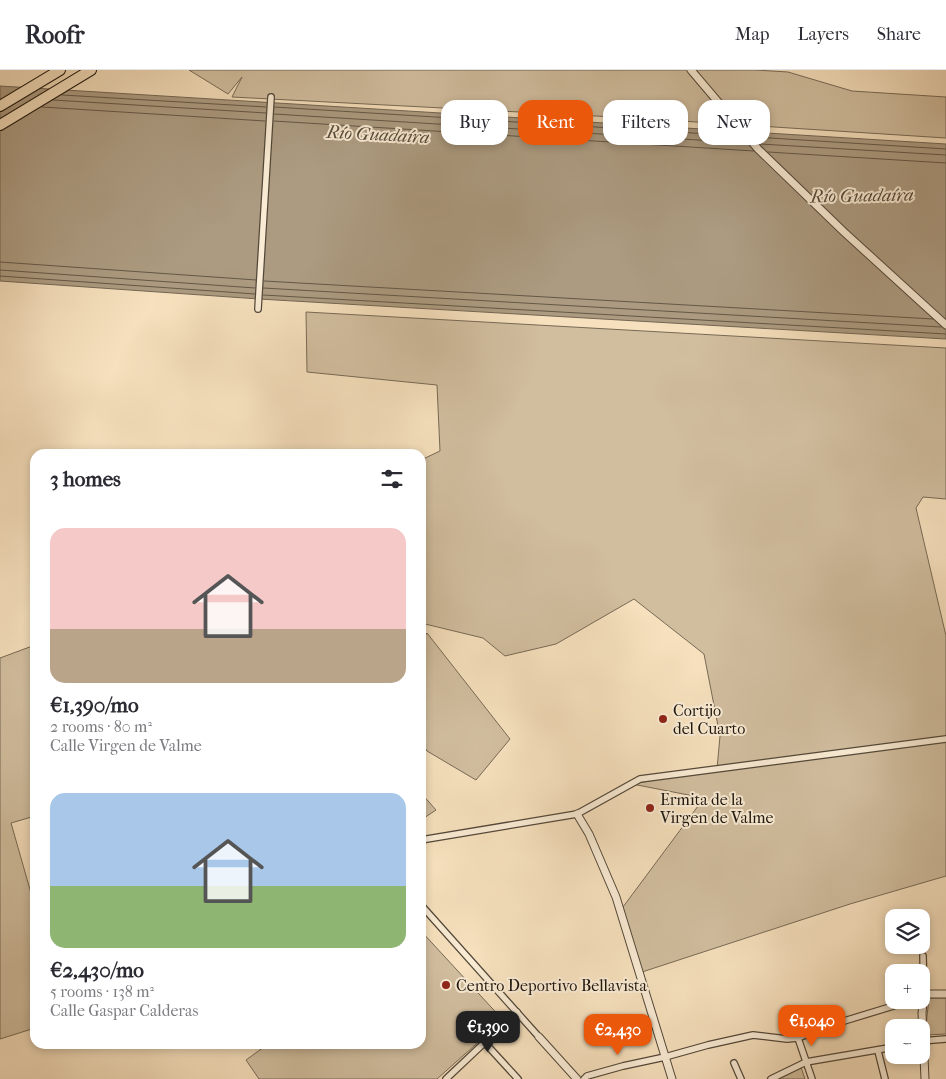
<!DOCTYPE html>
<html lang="en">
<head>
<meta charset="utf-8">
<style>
  :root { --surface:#fff; --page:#f7f7f7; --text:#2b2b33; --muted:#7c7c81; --line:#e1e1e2; --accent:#ea580c }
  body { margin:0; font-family:"IM FELL French Canon",serif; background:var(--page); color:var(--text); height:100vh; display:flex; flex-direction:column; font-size:19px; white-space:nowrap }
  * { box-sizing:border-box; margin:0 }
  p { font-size:16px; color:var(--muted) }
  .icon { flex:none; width:28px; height:28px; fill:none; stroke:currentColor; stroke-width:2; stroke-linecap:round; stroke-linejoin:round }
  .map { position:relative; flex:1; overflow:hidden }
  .side { position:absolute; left:30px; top:379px; width:396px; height:600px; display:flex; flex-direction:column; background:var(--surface); border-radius:15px; box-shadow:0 2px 8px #0003 }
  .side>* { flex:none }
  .hud { position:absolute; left:441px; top:30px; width:429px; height:45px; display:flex; gap:10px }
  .tools { position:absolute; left:885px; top:839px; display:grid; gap:10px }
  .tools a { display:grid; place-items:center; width:45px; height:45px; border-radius:10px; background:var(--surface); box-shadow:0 2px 8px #0003; font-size:25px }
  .price { position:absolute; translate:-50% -42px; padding:0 11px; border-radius:10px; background:var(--accent); color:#fff; font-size:16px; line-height:32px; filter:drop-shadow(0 1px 2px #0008) }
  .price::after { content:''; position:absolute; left:50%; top:30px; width:15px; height:11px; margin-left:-8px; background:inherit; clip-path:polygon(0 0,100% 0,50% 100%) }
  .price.active { background:#222; color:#fff }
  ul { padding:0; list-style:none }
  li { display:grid; align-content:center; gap:10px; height:265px; padding:0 20px }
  li span { display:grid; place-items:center; height:155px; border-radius:15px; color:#555 }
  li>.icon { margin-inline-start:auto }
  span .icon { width:90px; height:90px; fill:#fffc; stroke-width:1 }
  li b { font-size:21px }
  h2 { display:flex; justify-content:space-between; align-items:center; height:60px; padding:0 20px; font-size:21px }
  .pill { padding:0 18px; border-radius:15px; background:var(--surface); box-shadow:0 2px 8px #0003; font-size:18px; line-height:45px }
  .pill.active { background:var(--accent); color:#fff }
  header { display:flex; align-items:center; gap:30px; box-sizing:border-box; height:70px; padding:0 25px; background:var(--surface); border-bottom:1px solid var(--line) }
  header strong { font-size:24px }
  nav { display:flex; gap:28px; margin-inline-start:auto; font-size:18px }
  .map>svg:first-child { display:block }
</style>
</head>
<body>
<header>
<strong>Roofr</strong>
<nav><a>Map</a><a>Layers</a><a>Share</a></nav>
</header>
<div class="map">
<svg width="946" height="1009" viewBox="0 0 946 1009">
  <rect width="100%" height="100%" fill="#f6e0bd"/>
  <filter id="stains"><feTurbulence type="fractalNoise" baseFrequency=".004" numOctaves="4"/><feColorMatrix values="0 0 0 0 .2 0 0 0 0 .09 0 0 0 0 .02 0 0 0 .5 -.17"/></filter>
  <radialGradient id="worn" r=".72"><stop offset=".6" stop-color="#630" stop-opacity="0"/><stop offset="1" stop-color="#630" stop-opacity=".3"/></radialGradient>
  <!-- green -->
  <g fill="#d1be9f" stroke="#776a56">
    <polygon points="189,0 755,0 788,2 852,21 946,27 946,68 634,48 232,27 242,7 228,24"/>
    <polygon points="306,242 946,278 946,429 923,427 916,438 946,566 946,806 850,834 639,903 620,841 704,728 632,714 717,699 720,666 704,584 634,529 556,574 505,586 483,568 425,554 421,550 421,390 440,381 437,315 307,302"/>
    <polygon points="427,563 510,669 476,710 427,681 421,671 421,573"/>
    <polygon points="35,575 35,746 11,753 35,837 35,958 0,969 0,588"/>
    <polygon points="421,723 436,740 421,750"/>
    <polygon points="421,861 503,950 437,1009 259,1009 246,990 268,974 421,974"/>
    <polygon points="929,928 946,928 946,964 925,965"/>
    <polygon points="801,997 805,1009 777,1009"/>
  </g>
  <!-- water -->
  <polygon fill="#ac9b81" stroke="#736653" points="0,16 946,74 946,269 259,229 0,211"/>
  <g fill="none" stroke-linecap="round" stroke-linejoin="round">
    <!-- shore -->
    <g stroke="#645847" stroke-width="1">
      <polyline points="62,25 266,37"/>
      <polyline points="53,30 266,43"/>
      <polyline points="42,37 265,51"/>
      <polyline points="274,37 741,66"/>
      <polyline points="274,44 747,73"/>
      <polyline points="274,51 754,81"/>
      <polyline points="754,67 946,79"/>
      <polyline points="760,74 946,85"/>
      <polyline points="768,82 946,93"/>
      <polyline points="0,192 256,210"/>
      <polyline points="0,200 255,218"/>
      <polyline points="0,206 255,224"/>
      <polyline points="264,211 933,249"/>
      <polyline points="263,218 941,257"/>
      <polyline points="263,225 946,264"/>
    </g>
    <defs>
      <g id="minor">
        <polyline points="258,239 271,27"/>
        <polyline points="421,770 577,744 640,709 946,669"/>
        <polyline points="421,835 539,967"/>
        <polyline points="923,886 924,924"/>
        <polyline points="798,968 812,1009"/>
        <polyline points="921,971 946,969"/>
        <polyline points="485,973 518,1009"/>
        <polyline points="878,981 885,1009"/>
        <polyline points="734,993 741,1009"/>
        <polyline points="446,1009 517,942"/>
        <polyline points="584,1009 587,1006 623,996 665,987 708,975 753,965 787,969 798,968 844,951 913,930 923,935"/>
        <polyline points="771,1009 806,992 894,977"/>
      </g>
      <g id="tertiary">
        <polyline points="691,0 758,79 844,162 946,255"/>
        <polyline points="577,744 589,764 616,827 672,1009"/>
        <polyline points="539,967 577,1009"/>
        <polyline points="925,1009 922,943 924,924 946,924"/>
      </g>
      <g id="motorway">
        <polyline points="0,36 60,0"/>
        <polyline points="0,55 91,0"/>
      </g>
    </defs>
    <!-- minor casing -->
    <use href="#minor" stroke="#534839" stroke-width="8"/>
    <!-- tertiary casing -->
    <use href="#tertiary" stroke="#534839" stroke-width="9"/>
    <!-- motorway casing -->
    <use href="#motorway" stroke="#1d160d" stroke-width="12"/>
    <!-- minor -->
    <use href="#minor" stroke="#f9ebd4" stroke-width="5.5"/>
    <!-- tertiary -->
    <use href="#tertiary" stroke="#f9ebd4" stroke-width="7"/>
    <!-- motorway -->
    <use href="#motorway" stroke="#f6e0bd" stroke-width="10"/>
  </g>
  <!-- markers -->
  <g fill="#8f2418" stroke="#f9ebd4" stroke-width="2">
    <circle cx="663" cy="649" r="5"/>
    <circle cx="650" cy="738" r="5"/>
    <circle cx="446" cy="915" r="5"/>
  </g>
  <g text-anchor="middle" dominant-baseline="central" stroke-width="4" stroke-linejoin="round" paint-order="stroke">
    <!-- poi labels -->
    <g font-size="16" fill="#1d160d" stroke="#f9ebd4" text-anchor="start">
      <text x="673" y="640">Cortijo<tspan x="673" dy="18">del Cuarto</tspan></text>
      <text x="660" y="729">Ermita de la<tspan x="660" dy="18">Virgen de Valme</tspan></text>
      <text x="456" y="915">Centro Deportivo Bellavista</text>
    </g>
    <!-- water labels -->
    <g font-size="18" font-style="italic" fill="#564b3b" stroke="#f9ebd4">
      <text transform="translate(378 65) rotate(3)">Río Guadaíra</text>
      <text transform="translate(862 126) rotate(-1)">Río Guadaíra</text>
    </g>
  </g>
  <rect width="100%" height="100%" filter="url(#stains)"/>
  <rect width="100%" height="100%" fill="url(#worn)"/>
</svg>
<div class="tools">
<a><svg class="icon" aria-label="layers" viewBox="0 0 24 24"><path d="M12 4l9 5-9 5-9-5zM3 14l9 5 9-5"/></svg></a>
<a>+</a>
<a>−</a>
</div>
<b class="price" style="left:812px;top:977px">€1,040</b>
<b class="price active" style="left:488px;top:983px">€1,390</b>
<b class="price" style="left:618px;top:986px">€2,430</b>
<div class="hud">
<a class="pill">Buy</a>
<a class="pill active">Rent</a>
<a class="pill">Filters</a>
<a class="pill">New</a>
</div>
<section class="side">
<h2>3 homes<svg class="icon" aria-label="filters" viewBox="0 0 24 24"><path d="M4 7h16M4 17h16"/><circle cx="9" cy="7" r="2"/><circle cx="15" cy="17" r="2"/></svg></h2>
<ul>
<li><span style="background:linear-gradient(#f6c9c9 65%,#b9a48a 0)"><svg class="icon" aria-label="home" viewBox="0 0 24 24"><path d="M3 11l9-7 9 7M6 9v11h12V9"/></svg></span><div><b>€1,390/mo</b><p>2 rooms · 80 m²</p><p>Calle Virgen de Valme</p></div></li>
<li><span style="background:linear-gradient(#a9c7e8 60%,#8fb573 0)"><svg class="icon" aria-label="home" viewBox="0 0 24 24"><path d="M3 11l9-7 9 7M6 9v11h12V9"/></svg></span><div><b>€2,430/mo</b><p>5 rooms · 138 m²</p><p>Calle Gaspar Calderas</p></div></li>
</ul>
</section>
</div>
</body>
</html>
